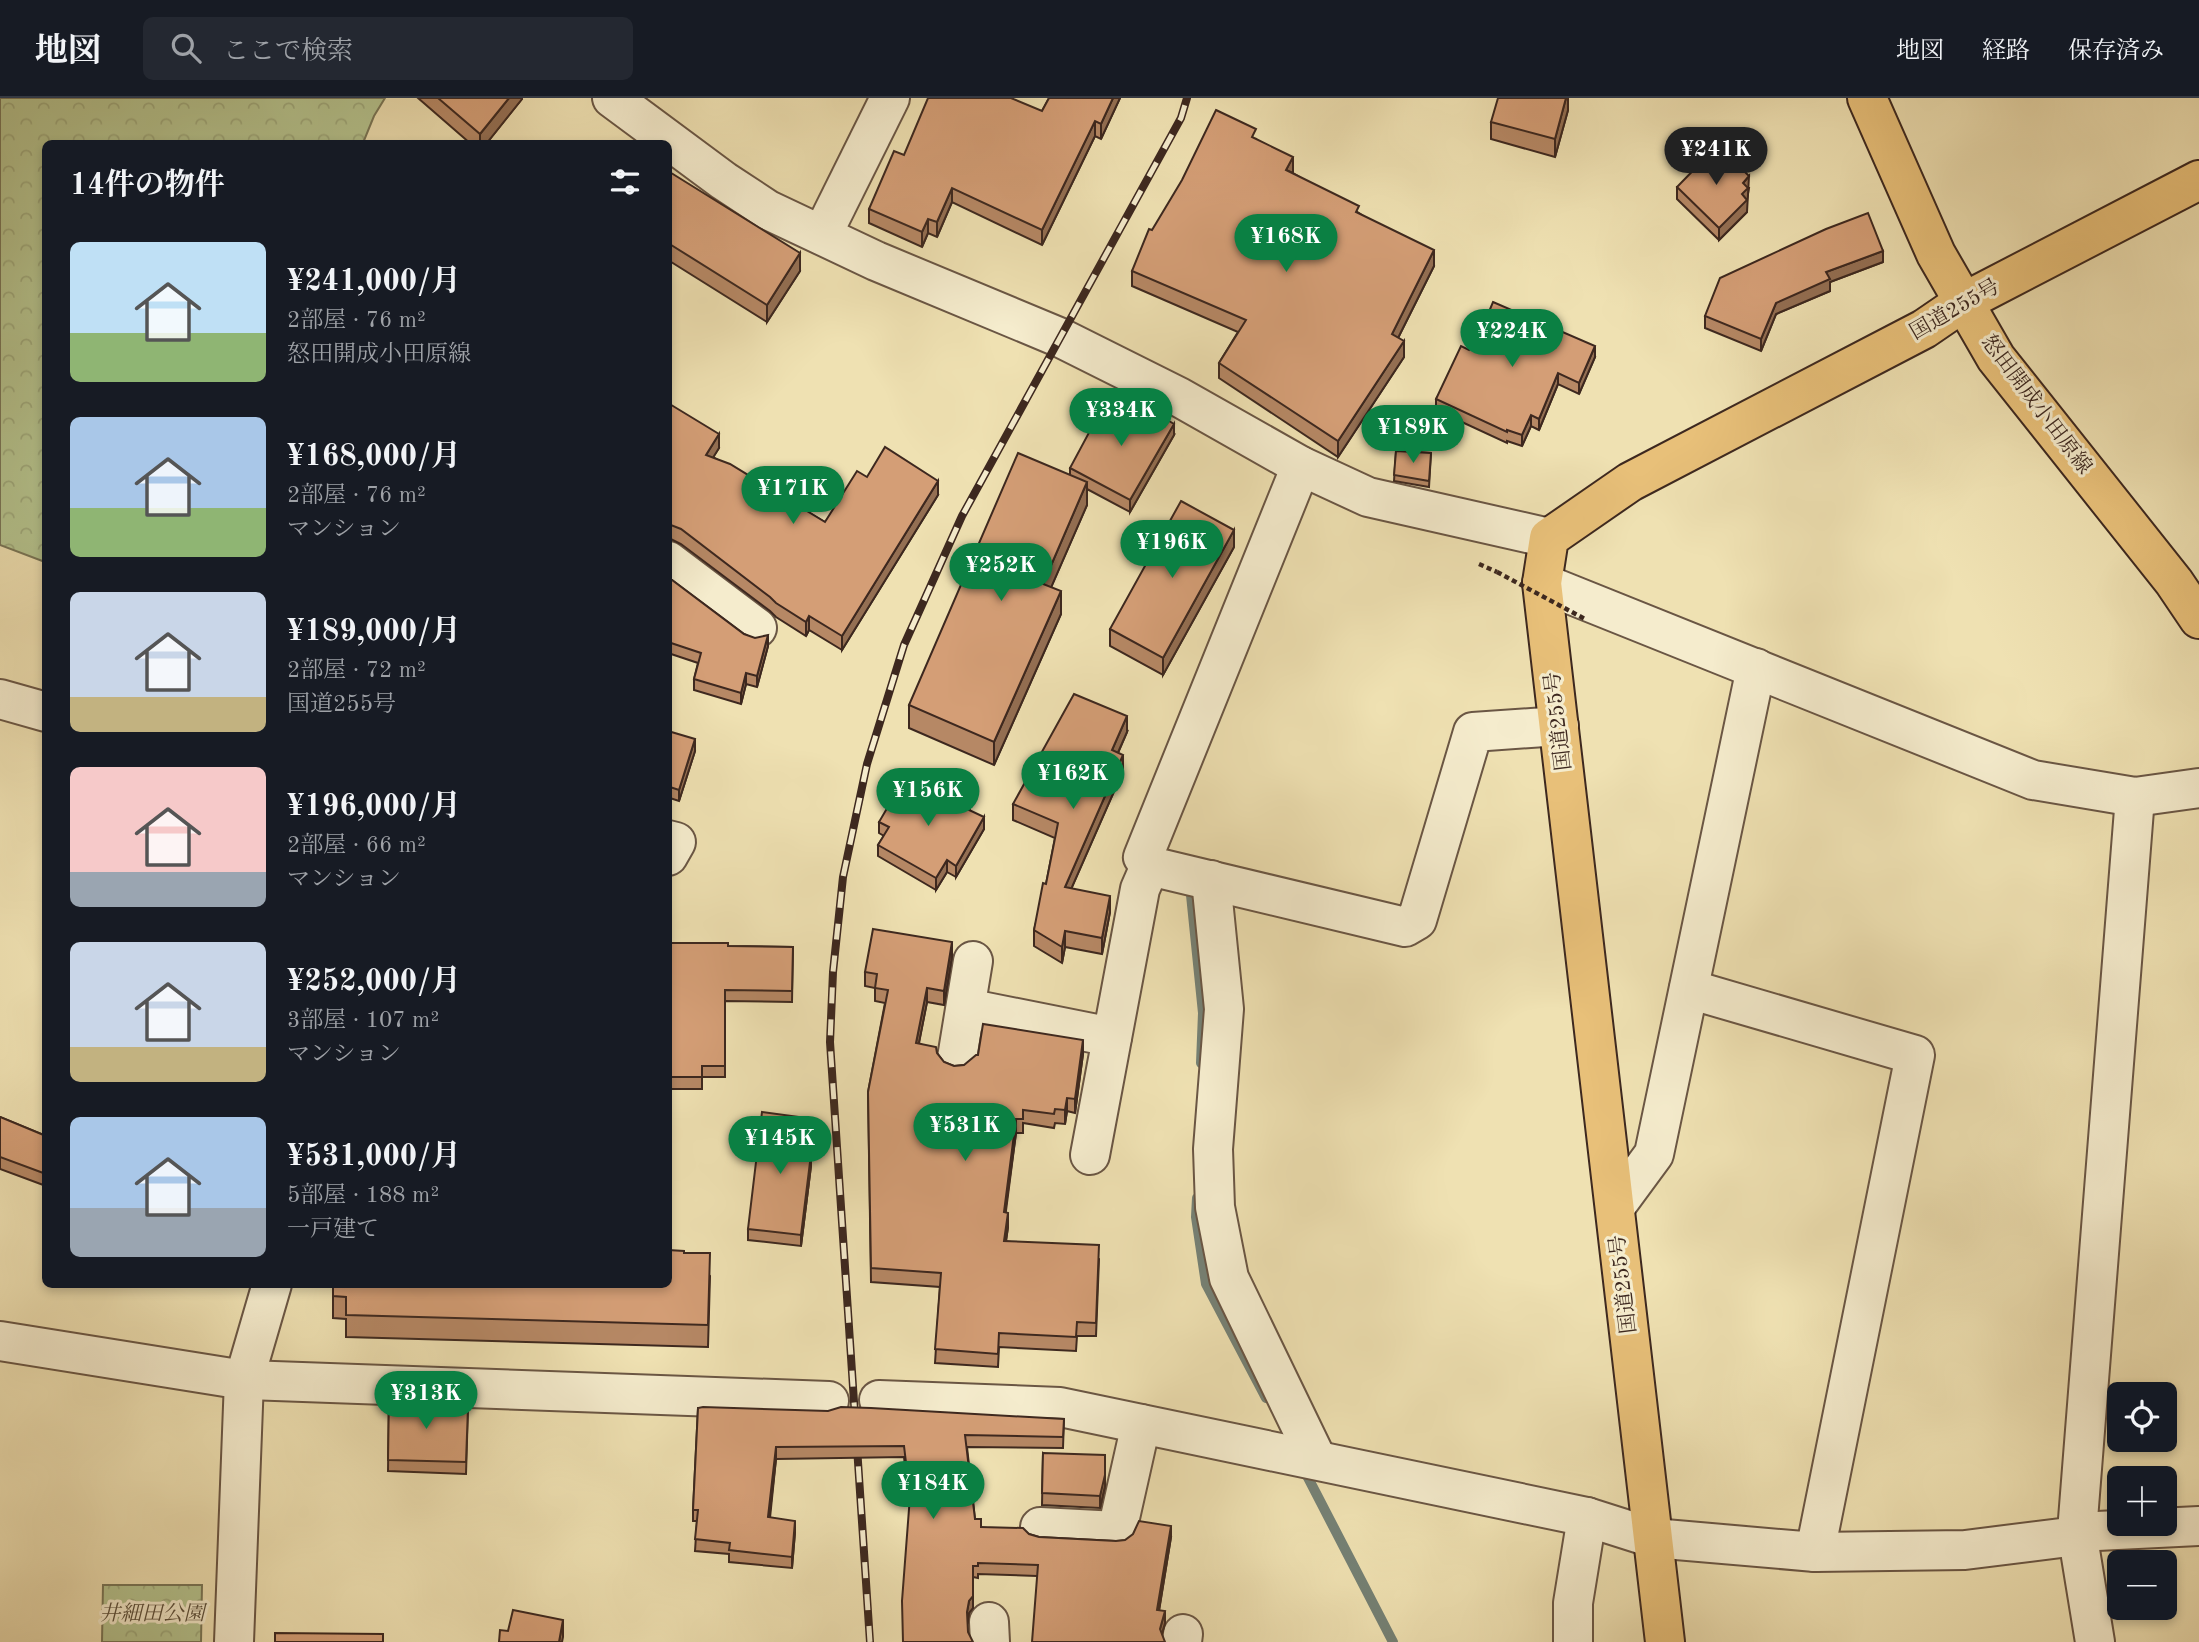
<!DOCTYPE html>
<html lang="ja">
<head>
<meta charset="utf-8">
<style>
  :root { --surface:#171b24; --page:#242831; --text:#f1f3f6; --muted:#9ea1a6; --line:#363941; --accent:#0b8043 }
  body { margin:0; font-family:"Old Standard TT","Noto Serif JP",serif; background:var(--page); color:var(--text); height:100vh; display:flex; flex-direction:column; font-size:26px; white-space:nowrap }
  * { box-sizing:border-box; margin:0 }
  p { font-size:23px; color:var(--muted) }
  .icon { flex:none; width:38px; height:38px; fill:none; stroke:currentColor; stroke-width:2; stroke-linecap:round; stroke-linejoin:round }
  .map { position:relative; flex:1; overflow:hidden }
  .panel { position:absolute; left:42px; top:42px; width:630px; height:1148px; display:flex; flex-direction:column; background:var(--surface); border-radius:10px; box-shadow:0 4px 10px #0003 }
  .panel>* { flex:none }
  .controls { position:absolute; left:2107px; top:1284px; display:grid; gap:14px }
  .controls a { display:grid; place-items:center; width:70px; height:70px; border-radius:10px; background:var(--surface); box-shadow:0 4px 10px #0003; font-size:35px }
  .price { position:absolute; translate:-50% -60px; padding:0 16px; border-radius:24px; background:var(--accent); color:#fff; font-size:23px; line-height:46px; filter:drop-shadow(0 2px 4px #0008) }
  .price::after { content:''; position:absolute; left:50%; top:42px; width:21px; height:16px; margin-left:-10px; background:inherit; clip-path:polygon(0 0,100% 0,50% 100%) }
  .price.active { background:#222; color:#fff }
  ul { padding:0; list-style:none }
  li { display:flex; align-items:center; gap:21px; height:175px; padding:0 28px }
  li span { display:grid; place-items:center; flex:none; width:196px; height:140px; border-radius:10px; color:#555 }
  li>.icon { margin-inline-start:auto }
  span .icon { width:84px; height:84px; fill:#fffc; stroke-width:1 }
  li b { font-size:30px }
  h2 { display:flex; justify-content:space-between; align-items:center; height:84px; padding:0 28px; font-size:30px }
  header { display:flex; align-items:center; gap:42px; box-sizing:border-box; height:98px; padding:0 35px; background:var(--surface); border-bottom:2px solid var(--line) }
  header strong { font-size:33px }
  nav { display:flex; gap:38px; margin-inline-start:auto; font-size:24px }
  .search { width:490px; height:63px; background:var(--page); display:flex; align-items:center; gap:18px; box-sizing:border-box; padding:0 24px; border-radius:10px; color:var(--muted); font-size:26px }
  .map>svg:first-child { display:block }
</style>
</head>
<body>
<header>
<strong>地図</strong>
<div class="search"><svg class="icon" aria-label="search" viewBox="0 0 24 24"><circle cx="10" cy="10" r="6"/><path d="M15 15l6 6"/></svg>ここで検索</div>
<nav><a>地図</a><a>経路</a><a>保存済み</a></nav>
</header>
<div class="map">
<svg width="2199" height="1544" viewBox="0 0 2199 1544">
  <defs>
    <pattern id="forest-crowns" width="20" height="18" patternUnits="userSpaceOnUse" patternTransform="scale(1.75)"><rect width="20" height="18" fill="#b5c48f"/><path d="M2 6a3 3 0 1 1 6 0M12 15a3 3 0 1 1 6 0" fill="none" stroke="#9da87b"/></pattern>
  </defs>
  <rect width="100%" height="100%" fill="#efe1b2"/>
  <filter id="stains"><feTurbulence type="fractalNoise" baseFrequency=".00286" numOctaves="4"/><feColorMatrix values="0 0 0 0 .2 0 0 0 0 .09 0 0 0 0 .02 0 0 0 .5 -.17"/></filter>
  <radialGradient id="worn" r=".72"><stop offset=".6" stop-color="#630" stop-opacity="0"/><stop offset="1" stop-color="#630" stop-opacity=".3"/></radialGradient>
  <!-- forest -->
  <g fill="url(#forest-crowns)" stroke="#797657" stroke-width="2">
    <polygon points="0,0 385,0 374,18 363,45 46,46 45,464 0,447"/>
    <polygon points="103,1487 202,1487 201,1544 102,1544"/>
  </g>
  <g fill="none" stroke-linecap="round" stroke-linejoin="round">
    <!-- stream -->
    <g stroke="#758175" stroke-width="10">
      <polyline points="1191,797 1203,915 1201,965"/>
      <polyline points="1197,1100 1196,1119 1206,1186 1266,1300"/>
      <polyline points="1303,1370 1393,1544"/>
    </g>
    <defs>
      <g id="minor">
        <polyline points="612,0 724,83 768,112 876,163 1061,240 1179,299 1301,368 1368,399 1549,440"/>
        <polyline points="822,137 890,0"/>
        <polyline points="1301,368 1143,759 1150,768 1405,829 1417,822 1473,634 1559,628"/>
        <polyline points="668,463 757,530"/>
        <polyline points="1542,485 2033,682 2135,699 2199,690"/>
        <polyline points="0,601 46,614"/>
        <polyline points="668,742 676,744 668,758"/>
        <polyline points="1211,782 1224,911 1213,1051 1215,1109 1229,1180 1317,1362"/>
        <polyline points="1689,891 1915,957 1815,1454"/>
        <polyline points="966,910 1112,939"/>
        <polyline points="957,960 973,863"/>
        <polyline points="1090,1057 1140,791 1150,768"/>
        <polyline points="1615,1109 1654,1056 1756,570"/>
        <polyline points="0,1243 244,1282 829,1303"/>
        <polyline points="879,1302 1060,1309 1587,1419 1653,1440 1815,1454 1965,1452 2077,1438"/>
        <polyline points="1040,1429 1117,1433 1141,1326"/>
        <polyline points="2077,1434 2199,1428"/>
        <polyline points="989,1524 990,1544"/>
        <polyline points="234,1544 244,1282 272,1186"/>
        <polyline points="1182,1544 1183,1536"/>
        <polyline points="1573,1544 1573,1505 1587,1419"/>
        <polyline points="2095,1544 2077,1434 2135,699"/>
      </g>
      <polyline id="major" points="1867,0 1936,156 1996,260 2174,484 2199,521"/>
      <polyline id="highway" points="1665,1544 1542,485 1549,440 1630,384 1924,231 1962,205 2199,82"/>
    </defs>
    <!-- minor casing -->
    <use href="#minor" stroke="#6a5644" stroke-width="42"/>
    <!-- major casing -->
    <use href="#major" stroke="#3d281f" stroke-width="42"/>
    <!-- highway casing -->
    <use href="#highway" stroke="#3d281f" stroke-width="42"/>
    <!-- path -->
    <polyline stroke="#3d281f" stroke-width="4.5" stroke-dasharray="5 3.5" stroke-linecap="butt" points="1479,466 1497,474"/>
    <!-- minor -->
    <use href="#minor" stroke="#f5eccd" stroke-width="38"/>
    <!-- major -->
    <use href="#major" stroke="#e8c079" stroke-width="38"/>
    <!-- highway -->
    <use href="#highway" stroke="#e8c079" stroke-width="38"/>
    <defs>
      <polyline id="rail" points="870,1544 830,944 833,874 843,779 867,666 904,547 962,418 1181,20 1187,0"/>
    </defs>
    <!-- rail casing -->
    <use href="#rail" stroke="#3d281f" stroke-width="8"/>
    <!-- rail -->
    <use href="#rail" stroke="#f5eccd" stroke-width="5" stroke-dasharray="16" stroke-linecap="butt"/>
    <!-- path-bridge -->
    <polyline stroke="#3d281f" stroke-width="4.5" stroke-dasharray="5 3.5" stroke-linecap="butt" points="1497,474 1585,521"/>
  </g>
  <!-- wall -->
  <g fill="#b68865" stroke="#3d281f" stroke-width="2">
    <polygon points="418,0 522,0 522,1 486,46 471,46"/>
    <polygon points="1049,0 1120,0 1101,41 1095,38 1042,147 952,104 937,139 928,135 922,149 869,125 869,111 904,57 1042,13"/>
    <polygon points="1568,0 1568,12 1555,59 1491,41 1491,24"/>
    <polygon points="1256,41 1293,75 1359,115 1434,168 1398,240 1404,259 1338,359 1219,280 1219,265 1238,234 1132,188 1132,173"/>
    <polygon points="668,73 800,173 767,224 668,162"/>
    <polygon points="1677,89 1749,90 1747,102 1747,114 1719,142 1677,101"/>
    <polygon points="1883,164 1830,184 1830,193 1776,216 1761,253 1705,230 1705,218"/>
    <polygon points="1481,233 1595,259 1579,296 1558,286 1539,332 1531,328 1522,348 1507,343 1507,345 1436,312 1436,301"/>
    <polygon points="668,305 719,350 713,359 825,424 867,379 938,397 842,552 809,532 806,538 776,519 770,513 681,446 671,441 668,442"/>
    <polygon points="1174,337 1130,414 1087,391 1087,407 1051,489 1061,516 994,667 909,630 909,607 1070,377 1070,370"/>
    <polygon points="1396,353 1431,355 1429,389 1394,383"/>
    <polygon points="1234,449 1163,577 1110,548 1110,531"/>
    <polygon points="668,479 744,536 768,548 757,589 746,586 741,606 694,592 694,581 698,565 668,555"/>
    <polygon points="668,633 695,653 679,703 670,700 668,706"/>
    <polygon points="1127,634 1118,655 1123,673 1071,791 1110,814 1102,856 1065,849 1062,865 1034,848 1034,832 1046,786 1055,740 1013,722 1013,706"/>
    <polygon points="922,694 970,712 984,731 956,779 947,774 936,792 878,758 878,747 884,738 879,735 879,724"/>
    <polygon points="668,845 728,848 793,849 792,904 725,903 725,979 702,979 702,991 668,991"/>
    <polygon points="952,858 944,907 927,904 919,945 937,955 944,964 954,968 1083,956 1075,1015 1067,1013 1065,1026 1055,1025 1054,1030 1023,1025 1023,1035 1016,1035 1005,1115 1008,1129 1006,1143 1099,1161 1096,1238 1077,1238 1076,1253 999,1249 998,1269 935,1265 940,1189 871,1184 868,994 885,905 875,903 875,890 865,888 865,874"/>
    <polygon points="0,1019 46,1038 46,1088 0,1071"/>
    <polygon points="807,1031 803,1056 811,1068 801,1148 748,1142 748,1131"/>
    <polygon points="684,1155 710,1178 708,1249 346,1239 346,1221 333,1220 333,1186"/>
    <polygon points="389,1298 435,1308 468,1309 466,1376 388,1373"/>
    <polygon points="698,1310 1064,1321 1063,1350 967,1349 975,1421 981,1429 1029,1436 1039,1439 1116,1443 1171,1439 1159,1513 1165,1525 1162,1536 1037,1478 978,1476 978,1480 973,1479 973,1510 969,1515 968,1523 909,1405 904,1359 776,1361 770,1420 795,1434 792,1470 729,1464 729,1456 695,1453 697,1423 693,1423 693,1412"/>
    <polygon points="1043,1355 1105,1388 1100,1410 1042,1407"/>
  </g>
  <!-- shaded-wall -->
  <g fill="#946f53" stroke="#3d281f" stroke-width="2">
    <polygon points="509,0 522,0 522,1 486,46 480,46 480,36"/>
    <polygon points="1113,0 1120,0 1101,41 1101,26"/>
    <polygon points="1566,0 1568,0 1568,12 1555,59 1555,41"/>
    <polygon points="1095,23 1095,38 1042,147 1042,132"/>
    <polygon points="1293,59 1293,75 1286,72"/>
    <polygon points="1749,78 1747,114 1719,142 1719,130 1742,96 1743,85"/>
    <polygon points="952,90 952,104 937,139 937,124"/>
    <polygon points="928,121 928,135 922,149 922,134"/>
    <polygon points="1434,152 1434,168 1392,252 1392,236"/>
    <polygon points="1883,153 1883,164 1830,184 1830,193 1776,216 1761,253 1761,241 1776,205 1826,174"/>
    <polygon points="800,155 800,173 767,224 767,207"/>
    <polygon points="1404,243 1404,259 1338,359 1338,343"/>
    <polygon points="1595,248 1595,259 1579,296 1579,285"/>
    <polygon points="1558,275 1558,286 1539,332 1539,321"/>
    <polygon points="1531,317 1531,328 1522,348 1522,337"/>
    <polygon points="1174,326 1174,337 1130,414 1130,402"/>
    <polygon points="719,336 719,350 706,371 706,357"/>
    <polygon points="938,383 938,397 842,552 842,538"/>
    <polygon points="1087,384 1087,407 1043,508 1043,486"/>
    <polygon points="1234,432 1234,449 1163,577 1163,560"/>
    <polygon points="1061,493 1061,516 994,667 994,644"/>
    <polygon points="809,518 809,532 806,538 806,524"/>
    <polygon points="768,537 768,548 757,589 757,578"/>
    <polygon points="746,575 746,586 741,606 741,595"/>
    <polygon points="1127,618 1127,634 1112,668 1112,652"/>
    <polygon points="695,641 695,653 679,703 679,692"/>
    <polygon points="1123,657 1123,673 1065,805 1065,789"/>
    <polygon points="670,689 670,700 668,706 668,695"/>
    <polygon points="984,719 984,731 956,779 956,768"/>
    <polygon points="947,762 947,774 936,792 936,780"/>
    <polygon points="1110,798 1110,814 1102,856 1102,840"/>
    <polygon points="1065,833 1065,849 1062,865 1062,849"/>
    <polygon points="952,844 952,858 944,907 944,893"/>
    <polygon points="927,890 927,904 916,959 916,945"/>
    <polygon points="1083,942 1083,956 1075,1015 1075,1001"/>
    <polygon points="1067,1000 1067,1013 1065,1026 1065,1012"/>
    <polygon points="807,1020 807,1031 802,1067 802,1056"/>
    <polygon points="1016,1021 1016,1035 1004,1128 1004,1114"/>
    <polygon points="811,1056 811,1068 801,1148 801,1137"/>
    <polygon points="1008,1115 1008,1129 1004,1156 1004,1143"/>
    <polygon points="776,1349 776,1361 768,1431 768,1419"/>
    <polygon points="1105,1368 1105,1388 1100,1410 1100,1398"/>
    <polygon points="795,1423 795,1434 792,1470 792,1459"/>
    <polygon points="1171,1428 1171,1439 1157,1524 1157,1512"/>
    <polygon points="973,1498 973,1510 969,1515 967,1525 967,1514 969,1503"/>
    <polygon points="1165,1513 1165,1525 1160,1542 1160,1531"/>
    <polygon points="563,1522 563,1539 562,1544 559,1544"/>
  </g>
  <!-- building -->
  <g fill="#d49e76" stroke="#3d281f" stroke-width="2">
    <polygon points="438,0 509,0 480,36"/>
    <polygon points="928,0 1011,0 1042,13 1049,0 1113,0 1101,26 1095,23 1042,132 952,90 937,124 928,121 922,134 869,111 894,53 904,57"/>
    <polygon points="1498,0 1566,0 1555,41 1491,24"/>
    <polygon points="1216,12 1256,31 1252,39 1293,59 1286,72 1359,108 1356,114 1434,152 1392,236 1404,243 1338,343 1219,265 1246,222 1132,173 1149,131 1152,132 1182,82"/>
    <polygon points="1718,47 1749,78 1743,85 1748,90 1742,96 1747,102 1719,130 1677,89"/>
    <polygon points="668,73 800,155 767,207 668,145"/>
    <polygon points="1868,115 1883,153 1826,174 1830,181 1776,205 1761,241 1705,218 1720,180 1826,131"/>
    <polygon points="1493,204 1595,248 1579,285 1558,275 1539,321 1531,317 1522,337 1507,332 1507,334 1436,301 1461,248 1469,252 1478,232 1481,233"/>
    <polygon points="1107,301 1144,320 1149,311 1174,326 1130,402 1070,370"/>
    <polygon points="668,305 719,336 706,357 730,366 825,424 857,373 867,379 885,349 938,383 842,538 809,518 806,524 776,505 770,499 681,431 671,427 668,428"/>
    <polygon points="1396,353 1431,355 1429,383 1394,377"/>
    <polygon points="1018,355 1087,384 1043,486 1061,493 994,644 909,607"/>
    <polygon points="1181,403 1234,432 1163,560 1110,531"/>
    <polygon points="668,479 744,536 755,540 768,537 757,578 746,575 741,595 694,581 701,555 668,544"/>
    <polygon points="1074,596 1127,618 1112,652 1123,657 1065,789 1110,798 1102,840 1065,833 1062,849 1034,832 1043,785 1046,786 1058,725 1013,706"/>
    <polygon points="668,633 695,641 679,692 670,689 668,695"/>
    <polygon points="903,683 922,694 927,685 970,709 969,712 984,719 956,768 947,762 936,780 878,747 889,729 879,724"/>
    <polygon points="873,831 952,844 944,893 927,890 916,945 936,949 937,955 944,964 954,968 964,967 976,957 978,957 983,926 1083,942 1075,1001 1067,1000 1065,1012 1055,1011 1054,1016 1023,1012 1023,1021 1016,1021 1004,1114 1008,1115 1004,1143 1099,1147 1096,1225 1077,1224 1076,1239 999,1235 998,1256 935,1251 941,1175 871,1170 868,994 888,892 875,890 877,876 865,874"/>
    <polygon points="668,845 728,845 728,848 793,849 792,893 725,892 725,968 702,968 702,979 668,979"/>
    <polygon points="762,1014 807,1020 802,1056 811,1056 801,1137 748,1131"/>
    <polygon points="0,1019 46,1038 46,1076 0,1059"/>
    <polygon points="668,1152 684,1153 684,1155 710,1155 708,1227 346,1217 346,1199 333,1198 333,1186 668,1186"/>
    <polygon points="389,1298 435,1299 434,1308 468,1309 466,1364 388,1362"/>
    <polygon points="703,1309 828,1313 841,1309 871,1310 1064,1321 1063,1339 965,1337 975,1421 981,1421 981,1429 1023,1430 1029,1436 1039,1439 1116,1443 1125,1442 1133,1436 1139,1423 1171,1428 1157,1512 1165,1513 1160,1531 1165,1544 1032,1544 1038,1467 978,1465 978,1468 973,1468 973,1498 969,1503 967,1514 968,1534 973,1544 903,1544 902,1503 910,1398 904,1348 776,1349 768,1419 795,1423 792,1459 729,1452 730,1445 695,1441 698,1412 693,1412 698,1310"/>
    <polygon points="1043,1355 1105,1357 1105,1377 1100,1398 1042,1395"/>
    <polygon points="513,1512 563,1522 559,1544 499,1544 500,1532 508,1533"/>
    <polygon points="275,1535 383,1536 383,1544 275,1544"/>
  </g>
  <g text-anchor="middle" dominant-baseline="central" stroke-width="6" stroke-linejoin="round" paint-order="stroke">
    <!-- street labels -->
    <g font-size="21" fill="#3d281f" stroke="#f5eccd">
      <text transform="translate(1955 212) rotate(-30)">国道255号</text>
      <text transform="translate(2036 307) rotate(53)">怒田開成小田原線</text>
      <text transform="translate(1559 623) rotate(-97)">国道255号</text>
      <text transform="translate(1624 1186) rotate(-97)">国道255号</text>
    </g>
    <!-- park labels -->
    <g font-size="21" font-style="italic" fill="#5b4f3b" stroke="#f5eccd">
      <text x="152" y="1516">井細田公園</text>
    </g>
  </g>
  <rect width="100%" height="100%" filter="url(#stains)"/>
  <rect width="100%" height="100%" fill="url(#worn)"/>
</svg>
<div class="controls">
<a><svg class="icon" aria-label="locate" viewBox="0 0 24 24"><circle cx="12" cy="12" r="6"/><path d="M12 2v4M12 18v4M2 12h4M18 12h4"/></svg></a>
<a>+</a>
<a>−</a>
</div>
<b class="price active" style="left:1716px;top:89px">¥241K</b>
<b class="price" style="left:1286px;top:176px">¥168K</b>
<b class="price" style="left:1512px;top:271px">¥224K</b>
<b class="price" style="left:1121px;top:350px">¥334K</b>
<b class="price" style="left:1413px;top:367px">¥189K</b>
<b class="price" style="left:793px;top:428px">¥171K</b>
<b class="price" style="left:1172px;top:482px">¥196K</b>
<b class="price" style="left:1001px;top:505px">¥252K</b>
<b class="price" style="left:1073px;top:713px">¥162K</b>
<b class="price" style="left:928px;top:730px">¥156K</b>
<b class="price" style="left:965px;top:1065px">¥531K</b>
<b class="price" style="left:780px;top:1078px">¥145K</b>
<b class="price" style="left:426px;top:1333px">¥313K</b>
<b class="price" style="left:933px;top:1423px">¥184K</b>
<section class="panel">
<h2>14件の物件<svg class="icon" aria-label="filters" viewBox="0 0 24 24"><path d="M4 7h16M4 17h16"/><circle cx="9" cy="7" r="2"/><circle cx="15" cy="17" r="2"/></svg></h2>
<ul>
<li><span style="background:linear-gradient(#bfe0f5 65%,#8fb573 0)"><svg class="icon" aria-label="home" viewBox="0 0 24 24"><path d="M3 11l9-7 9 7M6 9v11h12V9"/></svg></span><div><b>¥241,000/月</b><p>2部屋 · 76 m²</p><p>怒田開成小田原線</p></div></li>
<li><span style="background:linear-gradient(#a9c7e8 65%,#8fb573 0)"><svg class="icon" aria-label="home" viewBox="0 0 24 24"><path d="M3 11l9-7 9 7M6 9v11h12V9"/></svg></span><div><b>¥168,000/月</b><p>2部屋 · 76 m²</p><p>マンション</p></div></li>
<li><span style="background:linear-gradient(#c9d6e8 75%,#c2b280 0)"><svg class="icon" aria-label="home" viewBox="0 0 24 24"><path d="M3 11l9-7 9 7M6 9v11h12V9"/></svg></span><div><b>¥189,000/月</b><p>2部屋 · 72 m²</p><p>国道255号</p></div></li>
<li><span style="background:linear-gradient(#f6c9c9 75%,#9aa5b1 0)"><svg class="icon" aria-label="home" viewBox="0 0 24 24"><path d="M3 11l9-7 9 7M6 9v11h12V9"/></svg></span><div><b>¥196,000/月</b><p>2部屋 · 66 m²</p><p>マンション</p></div></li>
<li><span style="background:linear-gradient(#c9d6e8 75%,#c2b280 0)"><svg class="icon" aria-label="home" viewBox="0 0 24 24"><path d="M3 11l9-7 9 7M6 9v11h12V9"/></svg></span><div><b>¥252,000/月</b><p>3部屋 · 107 m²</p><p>マンション</p></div></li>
<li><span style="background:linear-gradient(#a9c7e8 65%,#9aa5b1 0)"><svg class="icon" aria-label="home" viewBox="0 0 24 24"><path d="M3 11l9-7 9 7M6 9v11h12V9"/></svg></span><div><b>¥531,000/月</b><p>5部屋 · 188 m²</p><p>一戸建て</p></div></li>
</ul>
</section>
</div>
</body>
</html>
